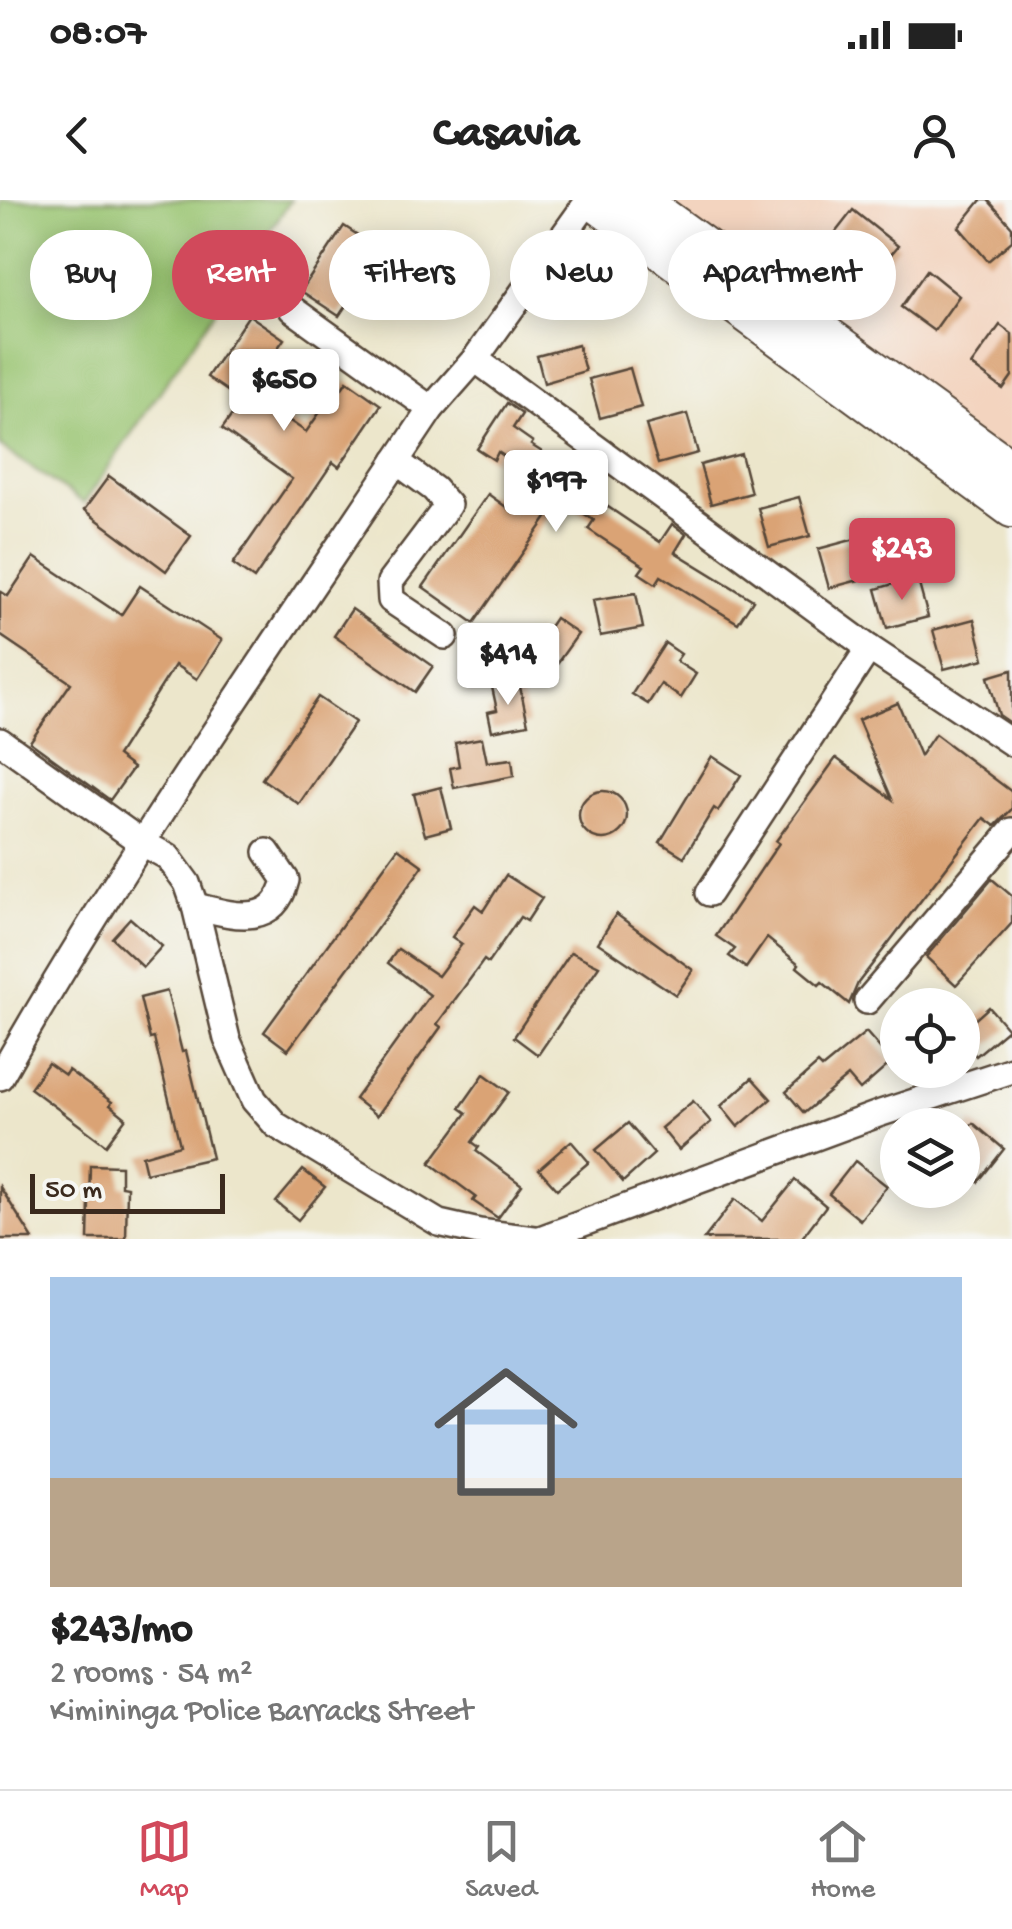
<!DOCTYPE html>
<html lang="en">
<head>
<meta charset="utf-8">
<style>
  :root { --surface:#fff; --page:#f2f2f2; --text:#222; --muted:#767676; --line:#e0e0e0; --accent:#d1495b }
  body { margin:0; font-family:"Gochi Hand",sans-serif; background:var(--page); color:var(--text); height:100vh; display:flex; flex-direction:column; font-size:38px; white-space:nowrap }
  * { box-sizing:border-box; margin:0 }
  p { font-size:32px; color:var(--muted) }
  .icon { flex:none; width:55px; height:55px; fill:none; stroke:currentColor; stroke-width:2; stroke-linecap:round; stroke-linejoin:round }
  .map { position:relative; height:1039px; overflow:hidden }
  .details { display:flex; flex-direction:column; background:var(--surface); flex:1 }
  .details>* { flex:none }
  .hud { position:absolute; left:30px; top:30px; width:952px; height:90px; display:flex; gap:20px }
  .tools { position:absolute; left:880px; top:788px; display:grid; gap:20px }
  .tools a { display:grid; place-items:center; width:100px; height:100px; border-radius:50%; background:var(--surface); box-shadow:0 5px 25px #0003; font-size:50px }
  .scale { position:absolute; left:30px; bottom:25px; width:195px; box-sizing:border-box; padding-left:10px; border:5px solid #3b2a1e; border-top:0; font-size:28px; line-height:35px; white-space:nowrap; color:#3b2a1e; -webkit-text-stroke:8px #f6f6f2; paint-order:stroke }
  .price { position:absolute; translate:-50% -85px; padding:0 22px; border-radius:10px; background:#fff; color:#222; font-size:32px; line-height:65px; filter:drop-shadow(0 2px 5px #0008) }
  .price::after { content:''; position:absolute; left:50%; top:60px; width:30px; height:22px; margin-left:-15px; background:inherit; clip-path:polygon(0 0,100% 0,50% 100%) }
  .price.current { background:var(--accent); color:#fff }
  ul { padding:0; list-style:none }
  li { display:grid; align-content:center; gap:20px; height:530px; padding:0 50px }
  li span { display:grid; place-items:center; height:310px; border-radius:0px; color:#555 }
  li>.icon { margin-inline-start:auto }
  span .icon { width:180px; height:180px; fill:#fffc; stroke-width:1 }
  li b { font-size:42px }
  .chip { padding:0 35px; border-radius:45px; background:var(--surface); box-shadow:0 5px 25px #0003; font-size:35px; line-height:90px }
  .chip.current { background:var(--accent); color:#fff }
  .status { display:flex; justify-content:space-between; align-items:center; height:70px; padding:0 50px; background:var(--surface); direction:ltr }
  .status svg { height:28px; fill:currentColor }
  header { display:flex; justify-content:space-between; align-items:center; height:130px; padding:0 50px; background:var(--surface); font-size:45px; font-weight:700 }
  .tabs { display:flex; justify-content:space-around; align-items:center; height:140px; border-top:2px solid var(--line); background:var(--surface); font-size:28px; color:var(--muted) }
  .tabs a { display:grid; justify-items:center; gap:5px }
  .tabs .current { color:var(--accent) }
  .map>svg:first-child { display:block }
</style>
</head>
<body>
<div class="status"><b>08:07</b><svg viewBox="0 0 49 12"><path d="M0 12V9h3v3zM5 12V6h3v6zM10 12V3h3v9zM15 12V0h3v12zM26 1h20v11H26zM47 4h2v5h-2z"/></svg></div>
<header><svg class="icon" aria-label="back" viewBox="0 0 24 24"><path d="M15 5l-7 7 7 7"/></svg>Casavia<svg class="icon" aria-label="person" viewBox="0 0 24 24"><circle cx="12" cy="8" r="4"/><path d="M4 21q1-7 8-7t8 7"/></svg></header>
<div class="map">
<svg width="1012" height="1039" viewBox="0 0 1012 1039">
  <rect width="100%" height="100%" fill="#f6f6f2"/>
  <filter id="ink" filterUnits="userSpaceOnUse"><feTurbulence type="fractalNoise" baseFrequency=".01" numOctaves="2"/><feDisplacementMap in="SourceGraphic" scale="20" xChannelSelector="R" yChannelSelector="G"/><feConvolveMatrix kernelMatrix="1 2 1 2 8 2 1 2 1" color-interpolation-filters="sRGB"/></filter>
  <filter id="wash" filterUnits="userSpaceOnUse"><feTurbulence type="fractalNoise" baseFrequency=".0048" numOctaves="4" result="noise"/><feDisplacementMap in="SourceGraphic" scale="40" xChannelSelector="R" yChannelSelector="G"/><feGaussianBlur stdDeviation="2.25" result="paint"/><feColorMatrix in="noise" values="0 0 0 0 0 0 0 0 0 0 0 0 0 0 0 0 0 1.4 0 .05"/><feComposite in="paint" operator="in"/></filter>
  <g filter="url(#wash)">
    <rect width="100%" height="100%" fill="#ece6cb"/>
    <!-- built -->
    <polygon fill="#f3d4bf" points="627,0 1012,0 1012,259"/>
    <!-- green -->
    <polygon fill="#99c471" stroke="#6a7748" stroke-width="2.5" points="0,0 291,0 84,303 0,246"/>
    <g id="blocks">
      <!-- building -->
      <g fill="#daa374">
        <polygon points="981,0 988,0 1012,27 1012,41 988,61 959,27"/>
        <polygon points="853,10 898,46 872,77 828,42"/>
        <polygon points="344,26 382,51 339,116 301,91"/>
        <polygon points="927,70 959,96 934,131 901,107"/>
        <polygon points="249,115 284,139 268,162 273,165 252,195 306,232 327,202 331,204 347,181 381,205 339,267 333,262 254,379 233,364 292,279 222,229 242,201 207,177"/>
        <polygon points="1000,125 1012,134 1012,176 1003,189 971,165"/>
        <polygon points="578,145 585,171 544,183 537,156"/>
        <polygon points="630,168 641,207 600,218 589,179"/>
        <polygon points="507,203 522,214 513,228 533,242 531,245 585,279 580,288 660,342 672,324 686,334 675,352 753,400 738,423 661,376 656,384 639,373 644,366 588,329 594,320 560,299 474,423 423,387 488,294 513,312 536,277 498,252 494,260 477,249"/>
        <polygon points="687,214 698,253 658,264 646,225"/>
        <polygon points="741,254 751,293 711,304 700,265"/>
        <polygon points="109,276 191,336 166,371 84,310"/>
        <polygon points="799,297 810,336 769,347 758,308"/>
        <polygon points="859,338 870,377 829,388 818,349"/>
        <polygon points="34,357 121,415 140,386 222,440 197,479 175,465 117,556 133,568 110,600 30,542 71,483 0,435 0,391 8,396"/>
        <polygon points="917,377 928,417 887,428 876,389"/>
        <polygon points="636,393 643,428 600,436 593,400"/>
        <polygon points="352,409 433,466 415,492 334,436"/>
        <polygon points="555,418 578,434 553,469 523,448 534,432 542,437"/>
        <polygon points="974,419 984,459 944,469 933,430"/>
        <polygon points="665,443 681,454 676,461 696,474 681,498 661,484 648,504 632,494"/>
        <polygon points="1012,470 1012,524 999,515 988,477"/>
        <polygon points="519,482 528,524 492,531 488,512 497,510 492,487"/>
        <polygon points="318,497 355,522 299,604 262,579"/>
        <polygon points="898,503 920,556 935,534 1012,592 1012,609 995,626 984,618 858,783 849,804 822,782 819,785 797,767 799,764 767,738 746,768 729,756 735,749 716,736 779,643 776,641 836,558 892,599 858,520"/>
        <polygon points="482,538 487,562 512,559 514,576 454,588 450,568 459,566 455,543"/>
        <polygon points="712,556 741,575 718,611 714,608 684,657 660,642"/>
        <polygon points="441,587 451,628 425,635 414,594"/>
        <circle cx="603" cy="615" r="24"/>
        <polygon points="398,648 423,666 288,850 264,832"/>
        <polygon points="506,675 542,698 527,721 520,717 488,763 484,760 437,824 441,827 377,916 355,899 430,795 388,763 398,749 438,776 462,744 452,737 475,705 483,711"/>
        <polygon points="992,679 1012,696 1012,723 956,785 926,757"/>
        <polygon points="616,714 693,770 676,795 598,743"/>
        <polygon points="130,718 162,746 143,767 112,738"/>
        <polygon points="571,752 599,766 538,855 514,837"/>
        <polygon points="167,791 182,852 186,851 212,958 146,973 142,956 180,945 154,838 150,839 140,798"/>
        <polygon points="989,807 1008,829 976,856 962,840 962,831"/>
        <polygon points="866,832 892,862 860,890 848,876 804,913 786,892 818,864 822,868"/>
        <polygon points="48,863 65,875 68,870 112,902 110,905 126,918 106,945 30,888"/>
        <polygon points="484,874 509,892 472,942 479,947 476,951 522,985 498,1018 473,1001 476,997 430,963 467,913 460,908"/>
        <polygon points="752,878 771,899 738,927 721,906"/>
        <polygon points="693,901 711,922 679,950 661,928"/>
        <polygon points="628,923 654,954 623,982 596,950"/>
        <polygon points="973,923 1004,949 978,982 962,970 962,936"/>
        <polygon points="571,941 589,962 557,989 539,969"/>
        <polygon points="855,961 887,986 860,1020 829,994"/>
        <polygon points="90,965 121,966 121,986 127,987 126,1039 88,1039"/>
        <polygon points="303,970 325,987 298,1020 276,1002"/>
        <polygon points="795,980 826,1006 801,1039 704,1039 735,999 762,1021"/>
        <polygon points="0,987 33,1039 0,1039"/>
      </g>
    </g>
  </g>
  <g filter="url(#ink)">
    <use href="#blocks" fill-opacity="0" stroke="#564638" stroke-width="2.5"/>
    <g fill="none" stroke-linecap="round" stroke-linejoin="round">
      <defs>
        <g id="minor">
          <polyline points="292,109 431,209"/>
          <polyline points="475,159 869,448 1012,543"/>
          <polyline points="396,261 434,289 448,305 390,382 391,400 445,436"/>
          <polyline points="0,541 141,642 168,657 187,683 195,706 227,839 254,900 276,925 439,1023 479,1032 534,1039"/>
          <polyline points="709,693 869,448"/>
          <path d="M195 706C232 715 274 729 286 680L267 652"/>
          <polyline points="867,801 1012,631"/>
          <path d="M0 877C131 646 284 430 431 209L475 159 589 0"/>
          <polyline points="540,1039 881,913 1012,870"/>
        </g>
        <g id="highway">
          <polyline points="593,0 1012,308"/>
          <polyline points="639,0 1012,270"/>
        </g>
      </defs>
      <!-- minor casing -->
      <use href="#minor" stroke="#564638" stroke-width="30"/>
      <!-- highway casing -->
      <use href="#highway" stroke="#564638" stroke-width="42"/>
      <!-- minor -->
      <use href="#minor" stroke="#fff" stroke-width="25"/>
      <!-- highway -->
      <use href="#highway" stroke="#fff" stroke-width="38"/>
    </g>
  </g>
</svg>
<div class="tools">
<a><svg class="icon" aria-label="locate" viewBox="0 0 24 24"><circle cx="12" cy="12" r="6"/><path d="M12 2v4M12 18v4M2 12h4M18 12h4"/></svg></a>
<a><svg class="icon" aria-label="layers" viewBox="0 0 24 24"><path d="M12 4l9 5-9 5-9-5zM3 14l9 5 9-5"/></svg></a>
</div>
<div class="scale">50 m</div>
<b class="price" style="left:284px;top:234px">$650</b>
<b class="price" style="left:556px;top:335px">$197</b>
<b class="price current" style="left:902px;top:403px">$243</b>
<b class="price" style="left:508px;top:508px">$414</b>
<div class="hud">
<a class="chip">Buy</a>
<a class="chip current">Rent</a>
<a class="chip">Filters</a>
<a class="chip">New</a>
<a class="chip">Apartment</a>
</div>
</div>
<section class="details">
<ul>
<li><span style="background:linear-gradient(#a9c7e8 65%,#b9a48a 0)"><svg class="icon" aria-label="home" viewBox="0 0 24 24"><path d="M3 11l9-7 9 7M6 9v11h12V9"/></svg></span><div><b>$243/mo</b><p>2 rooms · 54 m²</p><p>Kimininga Police Barracks Street</p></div></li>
</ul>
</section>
<nav class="tabs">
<a class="current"><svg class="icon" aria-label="map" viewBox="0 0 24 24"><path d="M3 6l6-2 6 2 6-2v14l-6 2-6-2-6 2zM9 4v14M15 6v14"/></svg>Map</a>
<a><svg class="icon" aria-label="saved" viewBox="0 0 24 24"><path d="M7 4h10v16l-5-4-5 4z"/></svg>Saved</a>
<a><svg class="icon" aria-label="home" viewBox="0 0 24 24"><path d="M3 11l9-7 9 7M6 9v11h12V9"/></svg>Home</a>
</nav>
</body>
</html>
